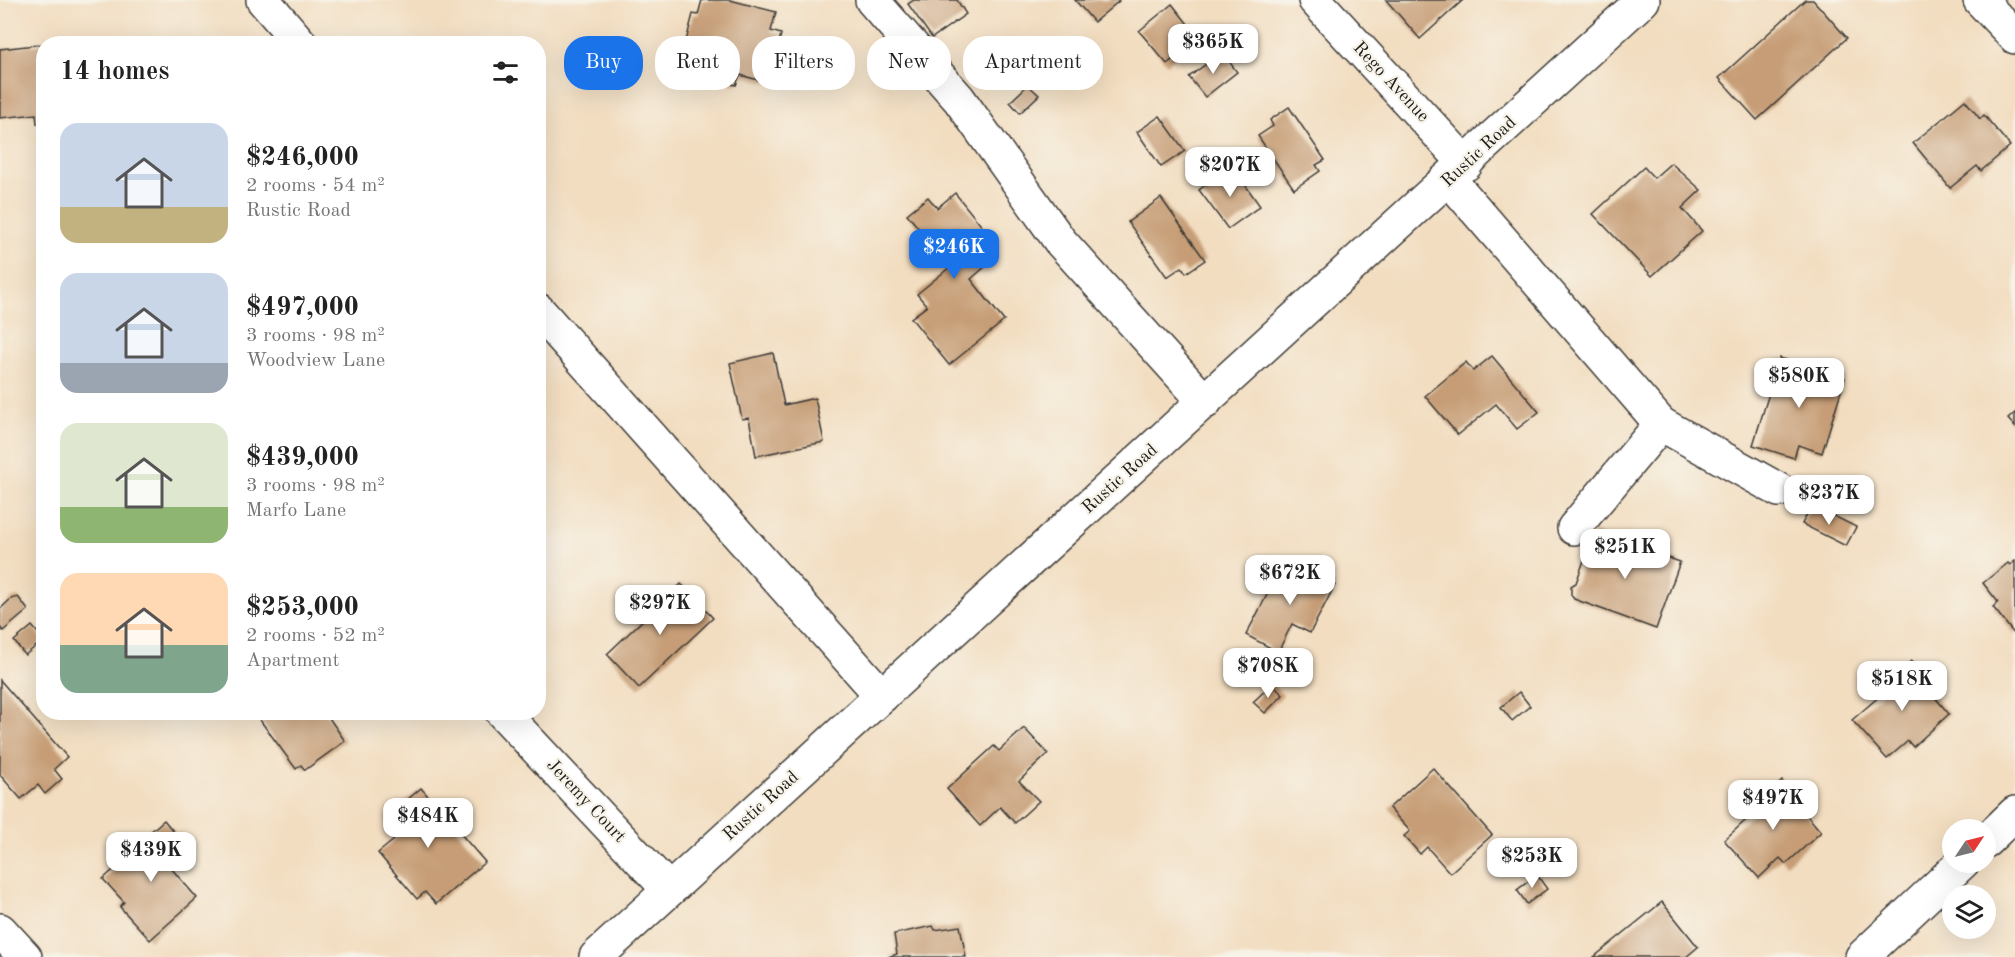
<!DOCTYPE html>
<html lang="en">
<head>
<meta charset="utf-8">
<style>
  :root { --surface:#fff; --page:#f6f6f6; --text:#222; --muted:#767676; --accent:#1a73e8 }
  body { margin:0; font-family:"Old Standard TT",serif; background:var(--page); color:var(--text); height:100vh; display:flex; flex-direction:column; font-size:22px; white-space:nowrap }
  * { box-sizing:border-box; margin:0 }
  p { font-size:20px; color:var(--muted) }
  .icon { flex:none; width:33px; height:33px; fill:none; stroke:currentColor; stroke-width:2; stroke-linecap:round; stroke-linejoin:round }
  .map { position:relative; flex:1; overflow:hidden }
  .side { position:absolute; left:36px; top:36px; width:510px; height:684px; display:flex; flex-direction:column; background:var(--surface); border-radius:24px; box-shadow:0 6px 24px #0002 }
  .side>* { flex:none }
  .banner { position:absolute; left:564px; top:36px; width:570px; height:54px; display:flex; gap:12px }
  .needle { width:39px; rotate:55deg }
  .tools { position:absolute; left:1942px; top:819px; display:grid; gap:12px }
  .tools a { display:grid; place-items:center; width:54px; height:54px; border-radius:50%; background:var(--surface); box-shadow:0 6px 24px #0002; font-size:30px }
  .price { position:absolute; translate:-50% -51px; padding:0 14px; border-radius:12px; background:#fff; color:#222; font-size:20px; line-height:39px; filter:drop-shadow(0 2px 3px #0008) }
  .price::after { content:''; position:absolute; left:50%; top:36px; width:18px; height:14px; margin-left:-9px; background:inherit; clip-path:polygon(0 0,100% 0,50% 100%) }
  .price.active { background:var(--accent); color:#fff }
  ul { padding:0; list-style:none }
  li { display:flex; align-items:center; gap:18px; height:150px; padding:0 24px }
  li span { display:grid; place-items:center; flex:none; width:168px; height:120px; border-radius:18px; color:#555 }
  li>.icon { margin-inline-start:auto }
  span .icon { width:72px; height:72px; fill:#fffc; stroke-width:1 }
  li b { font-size:26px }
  h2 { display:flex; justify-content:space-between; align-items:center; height:72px; padding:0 24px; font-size:26px }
  .chip { padding:0 21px; border-radius:24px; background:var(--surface); box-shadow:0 6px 24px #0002; font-size:21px; line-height:54px }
  .chip.active { background:var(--accent); color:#fff }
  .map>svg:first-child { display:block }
</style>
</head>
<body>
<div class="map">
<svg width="2015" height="957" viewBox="0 0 2015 957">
  <rect width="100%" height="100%" fill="#f7f3e8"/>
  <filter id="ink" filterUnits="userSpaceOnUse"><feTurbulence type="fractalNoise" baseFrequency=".0167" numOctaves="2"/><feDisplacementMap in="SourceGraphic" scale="12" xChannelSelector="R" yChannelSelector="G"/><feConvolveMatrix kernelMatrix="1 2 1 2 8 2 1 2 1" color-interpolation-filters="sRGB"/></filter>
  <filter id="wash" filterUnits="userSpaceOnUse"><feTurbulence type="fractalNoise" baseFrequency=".008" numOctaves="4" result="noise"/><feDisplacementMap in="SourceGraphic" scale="24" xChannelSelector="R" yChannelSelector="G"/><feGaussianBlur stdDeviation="1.35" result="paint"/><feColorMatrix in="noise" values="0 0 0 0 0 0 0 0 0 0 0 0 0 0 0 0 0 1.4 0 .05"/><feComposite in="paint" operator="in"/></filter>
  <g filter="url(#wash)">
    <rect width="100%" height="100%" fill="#f2ddc0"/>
    <g id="blocks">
      <!-- building -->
      <g fill="#c69d76">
        <polygon points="702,0 730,0 776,12 771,31 781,34 769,83 740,75 736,85 708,78 714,53 705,50 702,59 692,56 694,47 685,45 693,14 698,15"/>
        <polygon points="914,0 957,0 966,14 932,38 908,4"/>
        <polygon points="1075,0 1118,0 1119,1 1094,22"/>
        <polygon points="1386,0 1463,0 1420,39"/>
        <polygon points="1805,0 1813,0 1847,38 1757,120 1719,78"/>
        <polygon points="1172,4 1199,38 1167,64 1139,31"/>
        <polygon points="83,40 83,44 63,44 63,42"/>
        <polygon points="44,44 44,126 37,124 36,114 0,118 0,49"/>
        <polygon points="1222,52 1237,72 1205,97 1189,77"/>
        <polygon points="1028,85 1039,95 1020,113 1010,102"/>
        <polygon points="1965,100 1980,119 1984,115 2010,146 1981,171 1977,166 1950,188 1913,143"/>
        <polygon points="1289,107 1325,160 1316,165 1320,171 1294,189 1258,136 1273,126 1270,120"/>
        <polygon points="1160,116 1185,151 1161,167 1137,132"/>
        <polygon points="1671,163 1701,190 1682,208 1702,231 1652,276 1593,214 1644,167 1654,178"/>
        <polygon points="1232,166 1260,206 1228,229 1199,190"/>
        <polygon points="955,193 992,239 975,252 986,266 971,279 1004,321 949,365 911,318 927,306 917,294 950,267 907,214 928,197 937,208"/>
        <polygon points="1161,198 1205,260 1186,273 1182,267 1167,277 1128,222"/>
        <polygon points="773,353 784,405 815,398 824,442 756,456 749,418 742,419 730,363"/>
        <polygon points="1492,356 1539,412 1517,429 1496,404 1458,435 1425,396 1466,362 1473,371"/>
        <polygon points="1780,358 1845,378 1822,453 1798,445 1794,458 1753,445"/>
        <polygon points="2015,413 2015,427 2008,419"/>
        <polygon points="1812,505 1856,527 1846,546 1802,524"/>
        <polygon points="1594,532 1680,562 1656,629 1574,599 1571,595 1571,586 1576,583"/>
        <polygon points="2015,561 2015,635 1993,607 1998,602 1983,583 2008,563 2010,565"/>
        <polygon points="1292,562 1335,585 1310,633 1292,624 1278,652 1246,635 1276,578 1283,579"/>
        <polygon points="681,584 713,618 639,688 607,654"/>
        <polygon points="18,597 28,610 3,631 0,627 0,609 11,599"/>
        <polygon points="32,626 44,640 25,655 14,641"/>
        <polygon points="1911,661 1937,692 1933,695 1949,714 1913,747 1908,741 1887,759 1852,720 1882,694 1878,690"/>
        <polygon points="0,680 67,757 54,769 62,779 45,794 38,785 21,799 0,775"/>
        <polygon points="1272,684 1283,695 1265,713 1253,702"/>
        <polygon points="1519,692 1530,706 1512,721 1501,707"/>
        <polygon points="254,712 325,712 345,741 305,770 301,765 296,769"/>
        <polygon points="1024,728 1048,754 1019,781 1039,801 1015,823 1000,807 980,826 947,789 994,746 999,751"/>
        <polygon points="1433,768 1492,835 1450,873 1427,847 1420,854 1404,836 1410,831 1389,808"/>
        <polygon points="1782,781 1808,810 1805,813 1821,832 1786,864 1780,858 1759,878 1724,840 1754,813 1751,809"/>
        <polygon points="421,788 485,862 436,904 425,892 417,899 378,853 400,835 386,818"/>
        <polygon points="164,820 183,843 164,860 197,898 150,940 120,907 124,902 103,879 137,849 134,846"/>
        <polygon points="1537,875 1547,889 1527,904 1517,890"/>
        <polygon points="1662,902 1698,947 1686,957 1594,957"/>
        <polygon points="933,926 935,930 960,926 966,957 888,957 897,954 894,934"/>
      </g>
    </g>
  </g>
  <g filter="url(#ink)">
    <use href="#blocks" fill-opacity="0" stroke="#3c3935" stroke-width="1.5"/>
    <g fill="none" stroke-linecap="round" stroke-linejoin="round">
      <defs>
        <g id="minor">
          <polyline points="263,0 301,44"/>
          <polyline points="872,0 959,99 1060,241 1205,402"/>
          <polyline points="1315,0 1466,164"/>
          <polyline points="1980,0 2015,37"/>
          <polyline points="1449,179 1661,424 1574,528"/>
          <polyline points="538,310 882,696"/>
          <polyline points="1661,424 1779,490"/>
          <polyline points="502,712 669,890"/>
          <polyline points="1986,841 2015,813"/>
          <polyline points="0,930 25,957"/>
          <polyline points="596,957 1643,0"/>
          <polyline points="1862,957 1963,862"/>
        </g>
      </defs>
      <!-- minor casing -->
      <use href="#minor" stroke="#3c3935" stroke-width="36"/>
      <!-- minor -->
      <use href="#minor" stroke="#fff" stroke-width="33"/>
    </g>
  </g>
  <g text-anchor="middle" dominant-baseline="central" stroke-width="4.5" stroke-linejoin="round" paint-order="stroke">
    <!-- street labels -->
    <g font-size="18" fill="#1c1c1c" stroke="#f7f3e8">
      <text transform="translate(1391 82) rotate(47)">Rego Avenue</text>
      <text transform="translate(1479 152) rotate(-43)">Rustic Road</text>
      <text transform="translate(1120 479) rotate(-42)">Rustic Road</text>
      <text transform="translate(586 801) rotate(47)">Jeremy Court</text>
      <text transform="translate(761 806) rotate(-42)">Rustic Road</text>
    </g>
  </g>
</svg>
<div class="tools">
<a><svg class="needle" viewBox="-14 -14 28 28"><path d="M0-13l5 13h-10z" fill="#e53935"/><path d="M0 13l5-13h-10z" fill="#767676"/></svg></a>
<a><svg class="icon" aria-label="layers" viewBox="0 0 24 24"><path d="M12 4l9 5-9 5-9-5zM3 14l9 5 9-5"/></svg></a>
</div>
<b class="price" style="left:1213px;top:75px">$365K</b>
<b class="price" style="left:1230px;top:198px">$207K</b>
<b class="price active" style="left:954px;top:280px">$246K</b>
<b class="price" style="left:1799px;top:409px">$580K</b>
<b class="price" style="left:1829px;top:526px">$237K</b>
<b class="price" style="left:1625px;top:580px">$251K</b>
<b class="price" style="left:1290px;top:606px">$672K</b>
<b class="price" style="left:660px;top:636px">$297K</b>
<b class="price" style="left:1268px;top:699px">$708K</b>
<b class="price" style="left:1902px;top:712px">$518K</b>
<b class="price" style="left:1773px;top:831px">$497K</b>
<b class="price" style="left:428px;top:849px">$484K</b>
<b class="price" style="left:151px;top:883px">$439K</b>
<b class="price" style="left:1532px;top:889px">$253K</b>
<div class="banner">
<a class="chip active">Buy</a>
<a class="chip">Rent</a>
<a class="chip">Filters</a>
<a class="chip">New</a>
<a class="chip">Apartment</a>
</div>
<section class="side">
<h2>14 homes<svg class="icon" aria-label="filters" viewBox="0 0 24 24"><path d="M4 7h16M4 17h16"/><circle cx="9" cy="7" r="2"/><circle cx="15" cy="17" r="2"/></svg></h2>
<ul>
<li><span style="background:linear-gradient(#c9d6e8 70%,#c2b280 0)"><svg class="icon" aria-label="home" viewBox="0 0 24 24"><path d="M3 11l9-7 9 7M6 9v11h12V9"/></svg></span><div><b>$246,000</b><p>2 rooms · 54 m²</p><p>Rustic Road</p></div></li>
<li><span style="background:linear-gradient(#c9d6e8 75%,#9aa5b1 0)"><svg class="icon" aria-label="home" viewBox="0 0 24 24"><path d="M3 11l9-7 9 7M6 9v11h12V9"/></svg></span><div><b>$497,000</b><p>3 rooms · 98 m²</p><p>Woodview Lane</p></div></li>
<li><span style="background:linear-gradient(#dfe7d0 70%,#8fb573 0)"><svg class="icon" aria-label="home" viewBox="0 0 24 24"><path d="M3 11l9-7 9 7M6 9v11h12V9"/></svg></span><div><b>$439,000</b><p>3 rooms · 98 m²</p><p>Marfo Lane</p></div></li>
<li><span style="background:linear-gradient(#ffd9b3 60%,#7fa58c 0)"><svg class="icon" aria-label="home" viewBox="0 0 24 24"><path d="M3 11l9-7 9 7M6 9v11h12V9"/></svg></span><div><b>$253,000</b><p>2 rooms · 52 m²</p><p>Apartment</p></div></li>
</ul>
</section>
</div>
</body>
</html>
